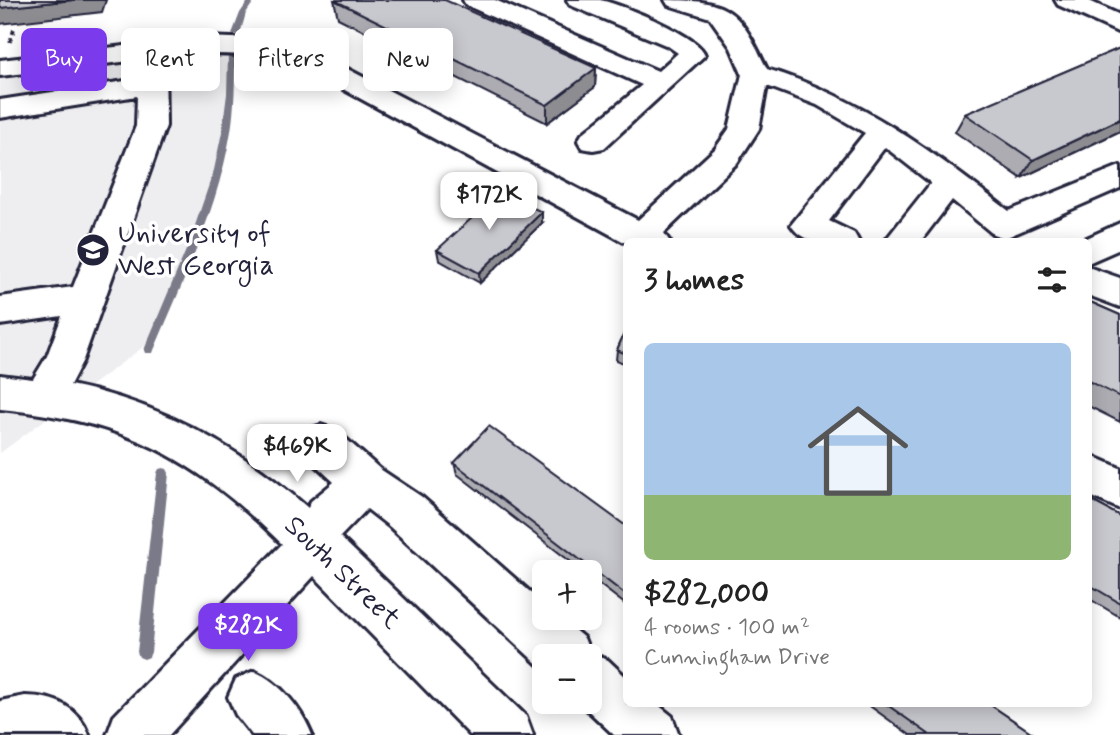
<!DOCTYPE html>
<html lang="en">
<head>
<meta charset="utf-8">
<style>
  :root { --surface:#fff; --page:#f6f6f6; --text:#222; --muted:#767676; --accent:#7c3aed }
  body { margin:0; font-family:Mynerve,sans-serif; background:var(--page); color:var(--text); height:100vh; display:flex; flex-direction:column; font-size:26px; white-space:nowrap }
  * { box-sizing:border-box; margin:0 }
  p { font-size:23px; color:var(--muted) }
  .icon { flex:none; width:38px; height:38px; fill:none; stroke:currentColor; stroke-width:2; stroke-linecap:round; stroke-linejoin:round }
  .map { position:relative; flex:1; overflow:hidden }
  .side { position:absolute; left:623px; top:238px; width:469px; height:469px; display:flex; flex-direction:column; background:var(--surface); border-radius:10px; box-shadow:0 4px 18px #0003 }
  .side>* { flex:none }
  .banner { position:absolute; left:21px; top:28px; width:497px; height:63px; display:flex; gap:14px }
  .fabs { position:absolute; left:532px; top:560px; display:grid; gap:14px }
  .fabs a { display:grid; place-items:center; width:70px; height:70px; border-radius:10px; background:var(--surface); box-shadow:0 4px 18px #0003; font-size:35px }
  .price { position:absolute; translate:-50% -60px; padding:0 16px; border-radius:14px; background:#fff; color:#222; font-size:23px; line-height:46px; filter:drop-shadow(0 2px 4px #0008) }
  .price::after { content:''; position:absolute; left:50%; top:42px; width:21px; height:16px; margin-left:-10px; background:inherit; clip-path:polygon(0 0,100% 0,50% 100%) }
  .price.current { background:var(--accent); color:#fff }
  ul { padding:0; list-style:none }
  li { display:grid; align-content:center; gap:14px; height:371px; padding:0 21px }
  li span { display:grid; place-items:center; height:217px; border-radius:10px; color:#555 }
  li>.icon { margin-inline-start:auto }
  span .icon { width:126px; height:126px; fill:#fffc; stroke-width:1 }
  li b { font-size:30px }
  h2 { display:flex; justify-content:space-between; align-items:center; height:84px; padding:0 21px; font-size:30px }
  .tag { padding:0 24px; border-radius:10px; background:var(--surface); box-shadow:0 4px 18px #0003; font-size:24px; line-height:63px }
  .tag.current { background:var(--accent); color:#fff }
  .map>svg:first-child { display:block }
</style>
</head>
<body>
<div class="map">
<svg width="1120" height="735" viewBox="0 0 1120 735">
  <rect width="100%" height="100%" fill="#fff"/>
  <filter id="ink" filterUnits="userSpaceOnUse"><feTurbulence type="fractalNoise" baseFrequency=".0143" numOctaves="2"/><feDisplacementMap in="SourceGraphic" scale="14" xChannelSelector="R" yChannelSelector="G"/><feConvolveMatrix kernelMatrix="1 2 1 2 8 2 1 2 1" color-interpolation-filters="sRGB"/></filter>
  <g filter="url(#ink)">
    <!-- built -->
    <polygon fill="#eeeef1" points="235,46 233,84 218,162 154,339 0,453 0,62"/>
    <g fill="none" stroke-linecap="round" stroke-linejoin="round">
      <!-- stream -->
      <g fill="#7a7a88" fill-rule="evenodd">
        <polygon points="249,0 255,0 246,13 240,34 234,35 232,34 240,13"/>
        <path d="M228 54 235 56C235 81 235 106 231 131 218 208 184 279 154 350L153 353H145L144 350 189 243 214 170 222 132 227 94Z"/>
        <polygon points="163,468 167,469 169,473 151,652 149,657 144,659 139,657 137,652 157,473 159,469"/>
      </g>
      <defs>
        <g id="minor">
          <path d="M463 0H495L658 71 678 53 668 46 570 5 567 0C577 0 590 0 600 0 621 4 700 36 705 55L604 148 593 150 582 148 578 141 582 134 642 85 466 5Z"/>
          <path d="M665 0C730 0 739 10 767 69 860 97 933 152 1009 211L1120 166V188L1005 238 993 234 952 200 920 242H884L931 183 885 147 829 221 854 233 859 242C835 242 805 248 791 225L865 133 817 105 767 86 759 129 737 163 664 233 670 242 626 243 295 63C251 53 210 52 165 57L166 126 83 360 70 385C161 403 239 447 308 508L311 501 334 482 306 456 300 443 306 430 321 425 336 430 380 469 422 497 544 604V618H560L584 638 590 653 608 660 626 677V704H657L672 716 679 735H614L579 702H590V656H544V670L390 527 367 509 340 537 526 716 533 735H470L314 576 169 735H107L114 716 282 544C192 456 126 421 0 409V375L33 379 47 356 62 316 0 325V297L73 287 136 126 137 96 0 118V100L138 79 139 60 0 76V60L204 37 261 39 313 51 638 220 715 149 729 129 742 74 731 48 710 18 668 5Z"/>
          <polygon points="1055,0 1087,0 1120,15 1120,33 1058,5"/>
          <polygon points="1120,223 1120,249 1088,263 1088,242 1078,242"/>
          <polygon points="1088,267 1120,278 1120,307 1088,295"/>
          <polygon points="1088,454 1120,468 1120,509 1088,495"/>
          <path d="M254 671C281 683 301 708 312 735H252L236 715 228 697 236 679Z"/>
          <path d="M25 696C55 696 78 707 89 735H0V701Z"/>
        </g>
      </defs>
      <!-- minor casing -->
      <use href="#minor" stroke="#22223b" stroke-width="6"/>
      <!-- path -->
      <polyline stroke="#22223b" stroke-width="3.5" stroke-dasharray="5 3.5" stroke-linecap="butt" points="10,42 15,26"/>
      <!-- minor -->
      <use href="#minor" fill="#fff" fill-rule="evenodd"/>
    </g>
    <!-- wall -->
    <g fill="#acacb2" stroke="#22223b" stroke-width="2">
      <polygon points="334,0 596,68 595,87 547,123 338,18"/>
      <polygon points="1120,48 1120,131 1021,178 955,132 965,114"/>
      <polygon points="542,223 480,283 439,260 437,250"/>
      <polygon points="1088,301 1120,315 1120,422 1088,406"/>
      <polygon points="626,329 626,364 616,360 617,350"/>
      <polygon points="454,463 626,526 626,605 590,577 590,572 584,572 457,474"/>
      <polygon points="1090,500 1120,516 1120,617 1088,598 1088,501"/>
      <polygon points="867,704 989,704 1035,735 910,735"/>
    </g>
    <!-- shaded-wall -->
    <g fill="#8c8c91" stroke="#22223b" stroke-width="2">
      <polygon points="73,0 106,0 102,12 0,24 0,8"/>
      <polygon points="596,68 595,87 547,123 547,105"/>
      <polygon points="1120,119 1120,131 1021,178 1033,160"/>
      <polygon points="542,212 542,223 480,283 479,273"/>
    </g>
    <!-- building -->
    <g fill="#c8c8cf" stroke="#22223b" stroke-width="2">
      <polygon points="0,0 73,0 0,8"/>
      <polygon points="334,0 445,0 596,68 547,105"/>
      <polygon points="1120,48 1120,119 1033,160 965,114"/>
      <polygon points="500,192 542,212 479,273 437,250"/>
      <polygon points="1088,301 1120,315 1120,397 1088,381"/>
      <polygon points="626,329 626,354 617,350"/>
      <polygon points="489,426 626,526 626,595 454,463"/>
      <polygon points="1090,500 1120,516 1120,603 1088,584 1088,503"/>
      <polygon points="886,704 989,704 1035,735 930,735"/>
    </g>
  </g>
  <!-- icons -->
  <defs>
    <symbol id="university-disc" viewBox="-11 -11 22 22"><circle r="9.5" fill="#22223b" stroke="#fff"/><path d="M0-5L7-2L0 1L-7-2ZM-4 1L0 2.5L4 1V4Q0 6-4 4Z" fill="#fff"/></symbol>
  </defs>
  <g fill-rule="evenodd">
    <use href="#university-disc" x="74" y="231" width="38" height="38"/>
  </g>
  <g text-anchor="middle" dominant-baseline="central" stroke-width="7" stroke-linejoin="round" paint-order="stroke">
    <!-- poi labels -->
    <g font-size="28" fill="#22223b" stroke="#fff" text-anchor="start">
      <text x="118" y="234">University of<tspan x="118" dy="32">West Georgia</tspan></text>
    </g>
    <!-- street labels -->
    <g font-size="28" fill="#22223b" stroke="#fff">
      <text transform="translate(342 573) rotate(44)">South Street</text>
    </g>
  </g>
</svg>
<div class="fabs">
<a>+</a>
<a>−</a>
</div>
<b class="price" style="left:489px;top:232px">$172K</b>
<b class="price" style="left:297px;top:484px">$469K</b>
<b class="price current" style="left:248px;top:663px">$282K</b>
<div class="banner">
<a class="tag current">Buy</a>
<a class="tag">Rent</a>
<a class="tag">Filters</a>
<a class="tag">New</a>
</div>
<section class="side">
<h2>3 homes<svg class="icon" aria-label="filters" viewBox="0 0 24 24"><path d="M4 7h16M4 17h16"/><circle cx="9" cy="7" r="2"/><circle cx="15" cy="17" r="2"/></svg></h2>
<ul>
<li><span style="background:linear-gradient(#a9c7e8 70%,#8fb573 0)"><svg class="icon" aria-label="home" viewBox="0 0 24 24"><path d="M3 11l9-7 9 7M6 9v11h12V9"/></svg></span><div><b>$282,000</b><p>4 rooms · 100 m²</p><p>Cunningham Drive</p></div></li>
</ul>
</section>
</div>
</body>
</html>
